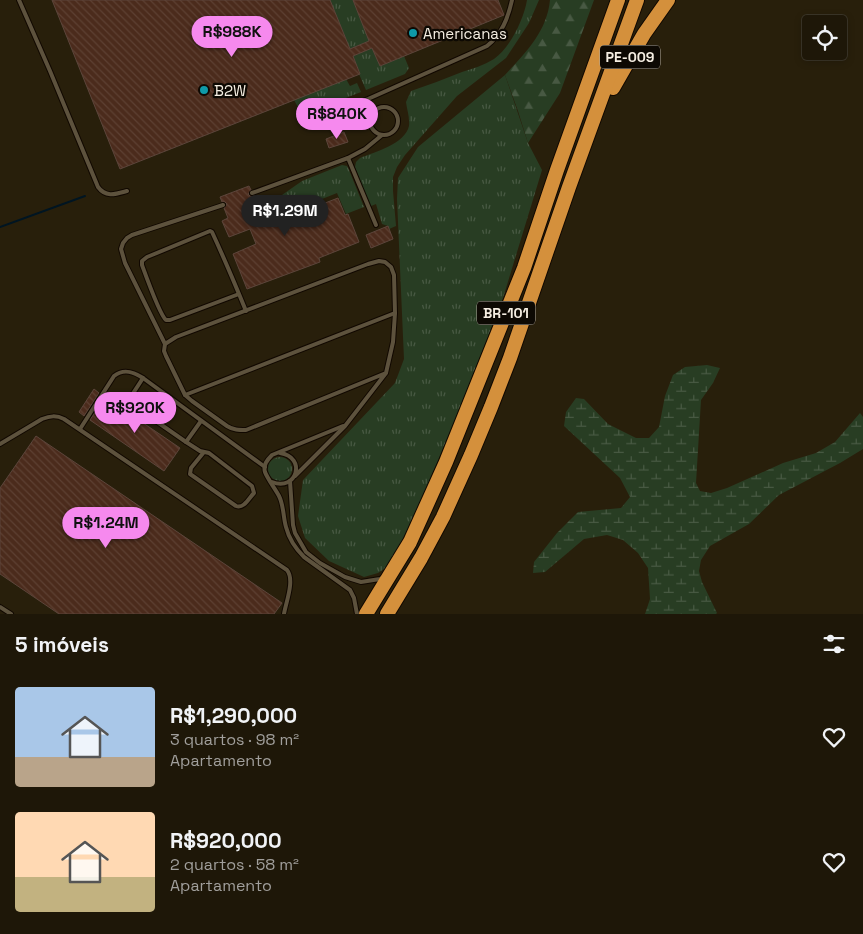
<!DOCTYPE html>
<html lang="pt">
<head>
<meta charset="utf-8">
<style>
  :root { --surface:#1e1708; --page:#262012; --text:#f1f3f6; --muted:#a19f9c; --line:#3c3629; --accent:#f689ee }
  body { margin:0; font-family:"Space Grotesk",sans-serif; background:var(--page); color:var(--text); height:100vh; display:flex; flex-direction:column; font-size:19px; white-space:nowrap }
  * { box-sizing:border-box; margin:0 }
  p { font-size:16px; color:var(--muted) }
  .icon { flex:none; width:28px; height:28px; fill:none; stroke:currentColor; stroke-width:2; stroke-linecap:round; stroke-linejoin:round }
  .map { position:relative; height:614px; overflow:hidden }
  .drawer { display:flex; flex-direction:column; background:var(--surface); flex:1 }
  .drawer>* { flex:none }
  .buttons { position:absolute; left:802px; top:15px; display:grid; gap:10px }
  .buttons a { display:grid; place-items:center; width:45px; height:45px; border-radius:5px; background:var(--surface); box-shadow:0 2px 8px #0003,0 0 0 1px var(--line); font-size:25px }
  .price { position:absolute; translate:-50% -42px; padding:0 11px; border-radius:18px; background:var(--accent); color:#111; font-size:16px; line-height:32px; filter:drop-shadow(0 1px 2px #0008) }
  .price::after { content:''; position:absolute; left:50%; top:30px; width:15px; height:11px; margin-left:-8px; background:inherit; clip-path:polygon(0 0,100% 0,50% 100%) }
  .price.current { background:#222; color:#fff }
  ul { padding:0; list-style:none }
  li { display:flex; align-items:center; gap:15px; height:125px; padding:0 15px }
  li span { display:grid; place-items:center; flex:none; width:140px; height:100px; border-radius:5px; color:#555 }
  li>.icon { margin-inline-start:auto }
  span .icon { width:60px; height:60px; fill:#fffc; stroke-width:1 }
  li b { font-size:21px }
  h2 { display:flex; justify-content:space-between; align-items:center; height:60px; padding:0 15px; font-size:21px }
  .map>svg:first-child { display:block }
</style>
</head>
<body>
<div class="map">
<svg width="863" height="614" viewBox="0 0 863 614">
  <defs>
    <pattern id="grass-tufts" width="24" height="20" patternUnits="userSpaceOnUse" patternTransform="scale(1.25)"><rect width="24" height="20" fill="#283d23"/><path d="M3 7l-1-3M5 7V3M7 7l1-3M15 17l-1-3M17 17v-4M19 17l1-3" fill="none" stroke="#485943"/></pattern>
    <pattern id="forest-firs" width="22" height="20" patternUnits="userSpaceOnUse" patternTransform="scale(1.25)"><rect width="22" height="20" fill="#283d23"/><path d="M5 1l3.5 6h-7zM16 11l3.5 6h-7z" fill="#485943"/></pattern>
    <pattern id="wetland-marsh" width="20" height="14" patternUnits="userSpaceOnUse" patternTransform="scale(1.25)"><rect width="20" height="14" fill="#283d23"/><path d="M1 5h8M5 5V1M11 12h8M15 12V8" fill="none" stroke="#485943"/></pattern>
    <pattern id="building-back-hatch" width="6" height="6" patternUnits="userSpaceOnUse" patternTransform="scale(1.25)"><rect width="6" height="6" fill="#4b2b1c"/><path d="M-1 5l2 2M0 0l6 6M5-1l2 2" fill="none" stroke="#5d4032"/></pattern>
  </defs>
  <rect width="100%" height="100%" fill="#281f0b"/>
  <!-- grass -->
  <g fill="url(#grass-tufts)">
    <polygon points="330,0 353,0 369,41 350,49"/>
    <path d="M527 0H539L529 23 506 58 457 96 405 155 397 167 393 177V191L396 226 389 229 388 226 382 224 376 204 371 206 367 200 355 167 356 162 360 158C375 152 405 144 409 126 410 118 407 110 406 102L411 91C428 85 445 79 462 72 472 69 484 65 494 59 510 48 524 19 527 0Z"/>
    <polygon points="372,48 380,66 404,56 409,68 405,74 366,90 359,74 360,73 353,56"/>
    <polygon points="505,75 528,143 542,170 503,298 455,420 418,508 395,555 387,567 378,573 364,577 329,561 305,538 298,516 303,480 395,383 404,359 397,199 398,178 418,147"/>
    <path d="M346 79 350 86 357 83 361 92 310 112C299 110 299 109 294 100Z"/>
    <polygon points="342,165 347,166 349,170 364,207 346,214 337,193 262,223 259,217 262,215 258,205 282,195 302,181"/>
    <circle cx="280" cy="469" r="12"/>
  </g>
  <!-- forest -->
  <path fill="url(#forest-firs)" d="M550 0H594L560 93 528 143 518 111 505 75C525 53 547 32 550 0Z"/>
  <!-- wetland -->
  <polygon fill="url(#wetland-marsh)" points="707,365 720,368 713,383 701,400 696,483 700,491 711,493 727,488 783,463 816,453 835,442 860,413 863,417 863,449 840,463 779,495 749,524 710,546 701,560 699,571 702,582 717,613 716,614 645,614 650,599 648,568 638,553 623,540 607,535 584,539 545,572 533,573 534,562 557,533 578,512 621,508 630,497 620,478 564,426 566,412 576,398 584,399 608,424 636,438 649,438 659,427 665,396 673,375 685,367"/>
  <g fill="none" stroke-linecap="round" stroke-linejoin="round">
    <!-- stream -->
    <polyline stroke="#001522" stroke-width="2" points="0,227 85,196"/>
  </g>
  <!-- building -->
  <g fill="url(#building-back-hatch)" stroke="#5c453b">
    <polygon points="52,0 330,0 350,49 369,41 353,0 498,0 504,15 380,66 372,48 353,56 360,74 120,169"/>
    <polygon points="344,132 348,142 329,148 326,139"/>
    <polygon points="249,186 251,190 248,194 250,196 254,196 262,216 259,217 263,227 338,198 345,215 348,214 359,242 319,258 320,262 247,289 233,254 256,244 250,229 229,237 222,221 228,218 224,208 227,204 225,202 222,202 220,197"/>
    <polygon points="388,226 393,239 371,248 366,235"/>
    <polygon points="94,389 99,393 84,416 79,412"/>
    <polygon points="105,397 180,448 164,471 90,420"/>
    <polygon points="36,436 282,603 274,614 59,614 0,574 0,488"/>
  </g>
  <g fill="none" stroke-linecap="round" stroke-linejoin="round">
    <defs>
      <g id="lane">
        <path d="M19 0 50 71 98 187C106 198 116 194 127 191"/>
        <circle cx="384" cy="121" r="14"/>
        <path d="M304 124 368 99 487 46C502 34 508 18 512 0"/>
        <polyline points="348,158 376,225"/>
        <polyline points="252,193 348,158 365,149 382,135"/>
        <path d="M239 294 170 320H166C160 315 146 276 142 265V261L147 257 210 231 212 232C224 258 235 284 246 311"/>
        <polyline points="165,344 125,263 121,249 123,243 127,238 132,235 223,205"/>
        <polyline points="143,378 130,398 129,400 130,403 186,442"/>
        <polyline points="185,395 395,313"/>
        <path d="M201 421 186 442 200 451 209 453 252 486 254 493C249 498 244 509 236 506L190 474 191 468 204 452"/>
        <path d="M343 426 272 455C267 460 263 465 265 472 267 478 276 490 279 496 284 506 283 517 286 527 289 539 295 548 304 557L350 590 354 598 357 614"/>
        <path d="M80 429 114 376C124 368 134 372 143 378L265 467"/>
        <path d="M0 444 42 419C50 416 56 415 64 419L287 570C295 580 286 602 284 614"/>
        <path d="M295 476 345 426 386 373 393 342 395 313 394 275 391 267 385 262 379 261 368 264 176 337 165 344 164 351 166 356 185 395 192 401 227 426C233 430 239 430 246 430L386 373"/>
        <polyline points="290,481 293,525 295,533 306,552 320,563 345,577 361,582 380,579 382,578"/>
        <path d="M272 482C297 492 307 457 280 453"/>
        <polyline points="0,607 11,614"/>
      </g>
      <g id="highway">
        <polyline points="613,88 644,34 668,0"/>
        <polyline points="366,614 410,542 446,462 524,268 557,170 618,0"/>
        <polyline points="387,614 421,558 443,517 471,455 491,407 510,358 569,187 637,0"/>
      </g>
    </defs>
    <!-- lane casing -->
    <use href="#lane" stroke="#110800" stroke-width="6"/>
    <!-- highway casing -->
    <use href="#highway" stroke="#110800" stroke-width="16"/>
    <!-- lane -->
    <use href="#lane" stroke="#5d523d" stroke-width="4"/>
    <!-- highway -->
    <use href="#highway" stroke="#d4903c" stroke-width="14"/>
  </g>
  <!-- markers -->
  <g fill="#0f9aa8" stroke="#0d0903" stroke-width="2">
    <circle cx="413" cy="33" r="5"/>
    <circle cx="204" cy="90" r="5"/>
  </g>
  <g text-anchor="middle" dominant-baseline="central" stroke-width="4.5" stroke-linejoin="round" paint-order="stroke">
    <!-- shield labels -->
    <g fill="#0d0903" stroke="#afa99f" stroke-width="1">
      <rect x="600" y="45.5" width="60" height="23" rx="4"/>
      <rect x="477" y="301.5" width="58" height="23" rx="4"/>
    </g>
    <g font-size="14" font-weight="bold" fill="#f5eee2">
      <text x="630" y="57">PE-009</text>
      <text x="506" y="313">BR-101</text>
    </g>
    <!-- poi labels -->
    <g font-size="15" fill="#f5eee2" stroke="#0d0903" text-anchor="start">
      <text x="423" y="33">Americanas</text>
      <text x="214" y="90">B2W</text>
    </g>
  </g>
</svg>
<div class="buttons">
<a><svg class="icon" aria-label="locate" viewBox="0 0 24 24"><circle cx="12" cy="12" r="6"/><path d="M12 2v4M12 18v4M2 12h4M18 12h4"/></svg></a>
</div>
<b class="price" style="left:232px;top:58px">R$988K</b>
<b class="price" style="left:337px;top:140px">R$840K</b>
<b class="price current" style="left:285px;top:237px">R$1.29M</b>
<b class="price" style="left:135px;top:434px">R$920K</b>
<b class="price" style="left:106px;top:549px">R$1.24M</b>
</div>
<section class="drawer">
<h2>5 imóveis<svg class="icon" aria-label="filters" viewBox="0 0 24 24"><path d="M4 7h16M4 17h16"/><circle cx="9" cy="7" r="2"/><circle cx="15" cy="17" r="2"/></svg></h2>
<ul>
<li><span style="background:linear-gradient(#a9c7e8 70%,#b9a48a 0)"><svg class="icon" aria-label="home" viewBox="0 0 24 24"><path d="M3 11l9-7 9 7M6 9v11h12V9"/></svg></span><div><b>R$1,290,000</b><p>3 quartos · 98 m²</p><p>Apartamento</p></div><svg class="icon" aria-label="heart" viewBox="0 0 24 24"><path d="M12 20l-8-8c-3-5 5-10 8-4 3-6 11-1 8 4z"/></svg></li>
<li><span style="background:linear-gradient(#ffd9b3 65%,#c2b280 0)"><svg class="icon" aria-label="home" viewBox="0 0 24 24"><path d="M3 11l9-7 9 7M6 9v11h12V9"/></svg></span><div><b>R$920,000</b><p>2 quartos · 58 m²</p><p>Apartamento</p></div><svg class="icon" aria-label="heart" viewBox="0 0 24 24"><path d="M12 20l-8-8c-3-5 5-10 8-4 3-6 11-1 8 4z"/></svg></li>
</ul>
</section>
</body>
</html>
